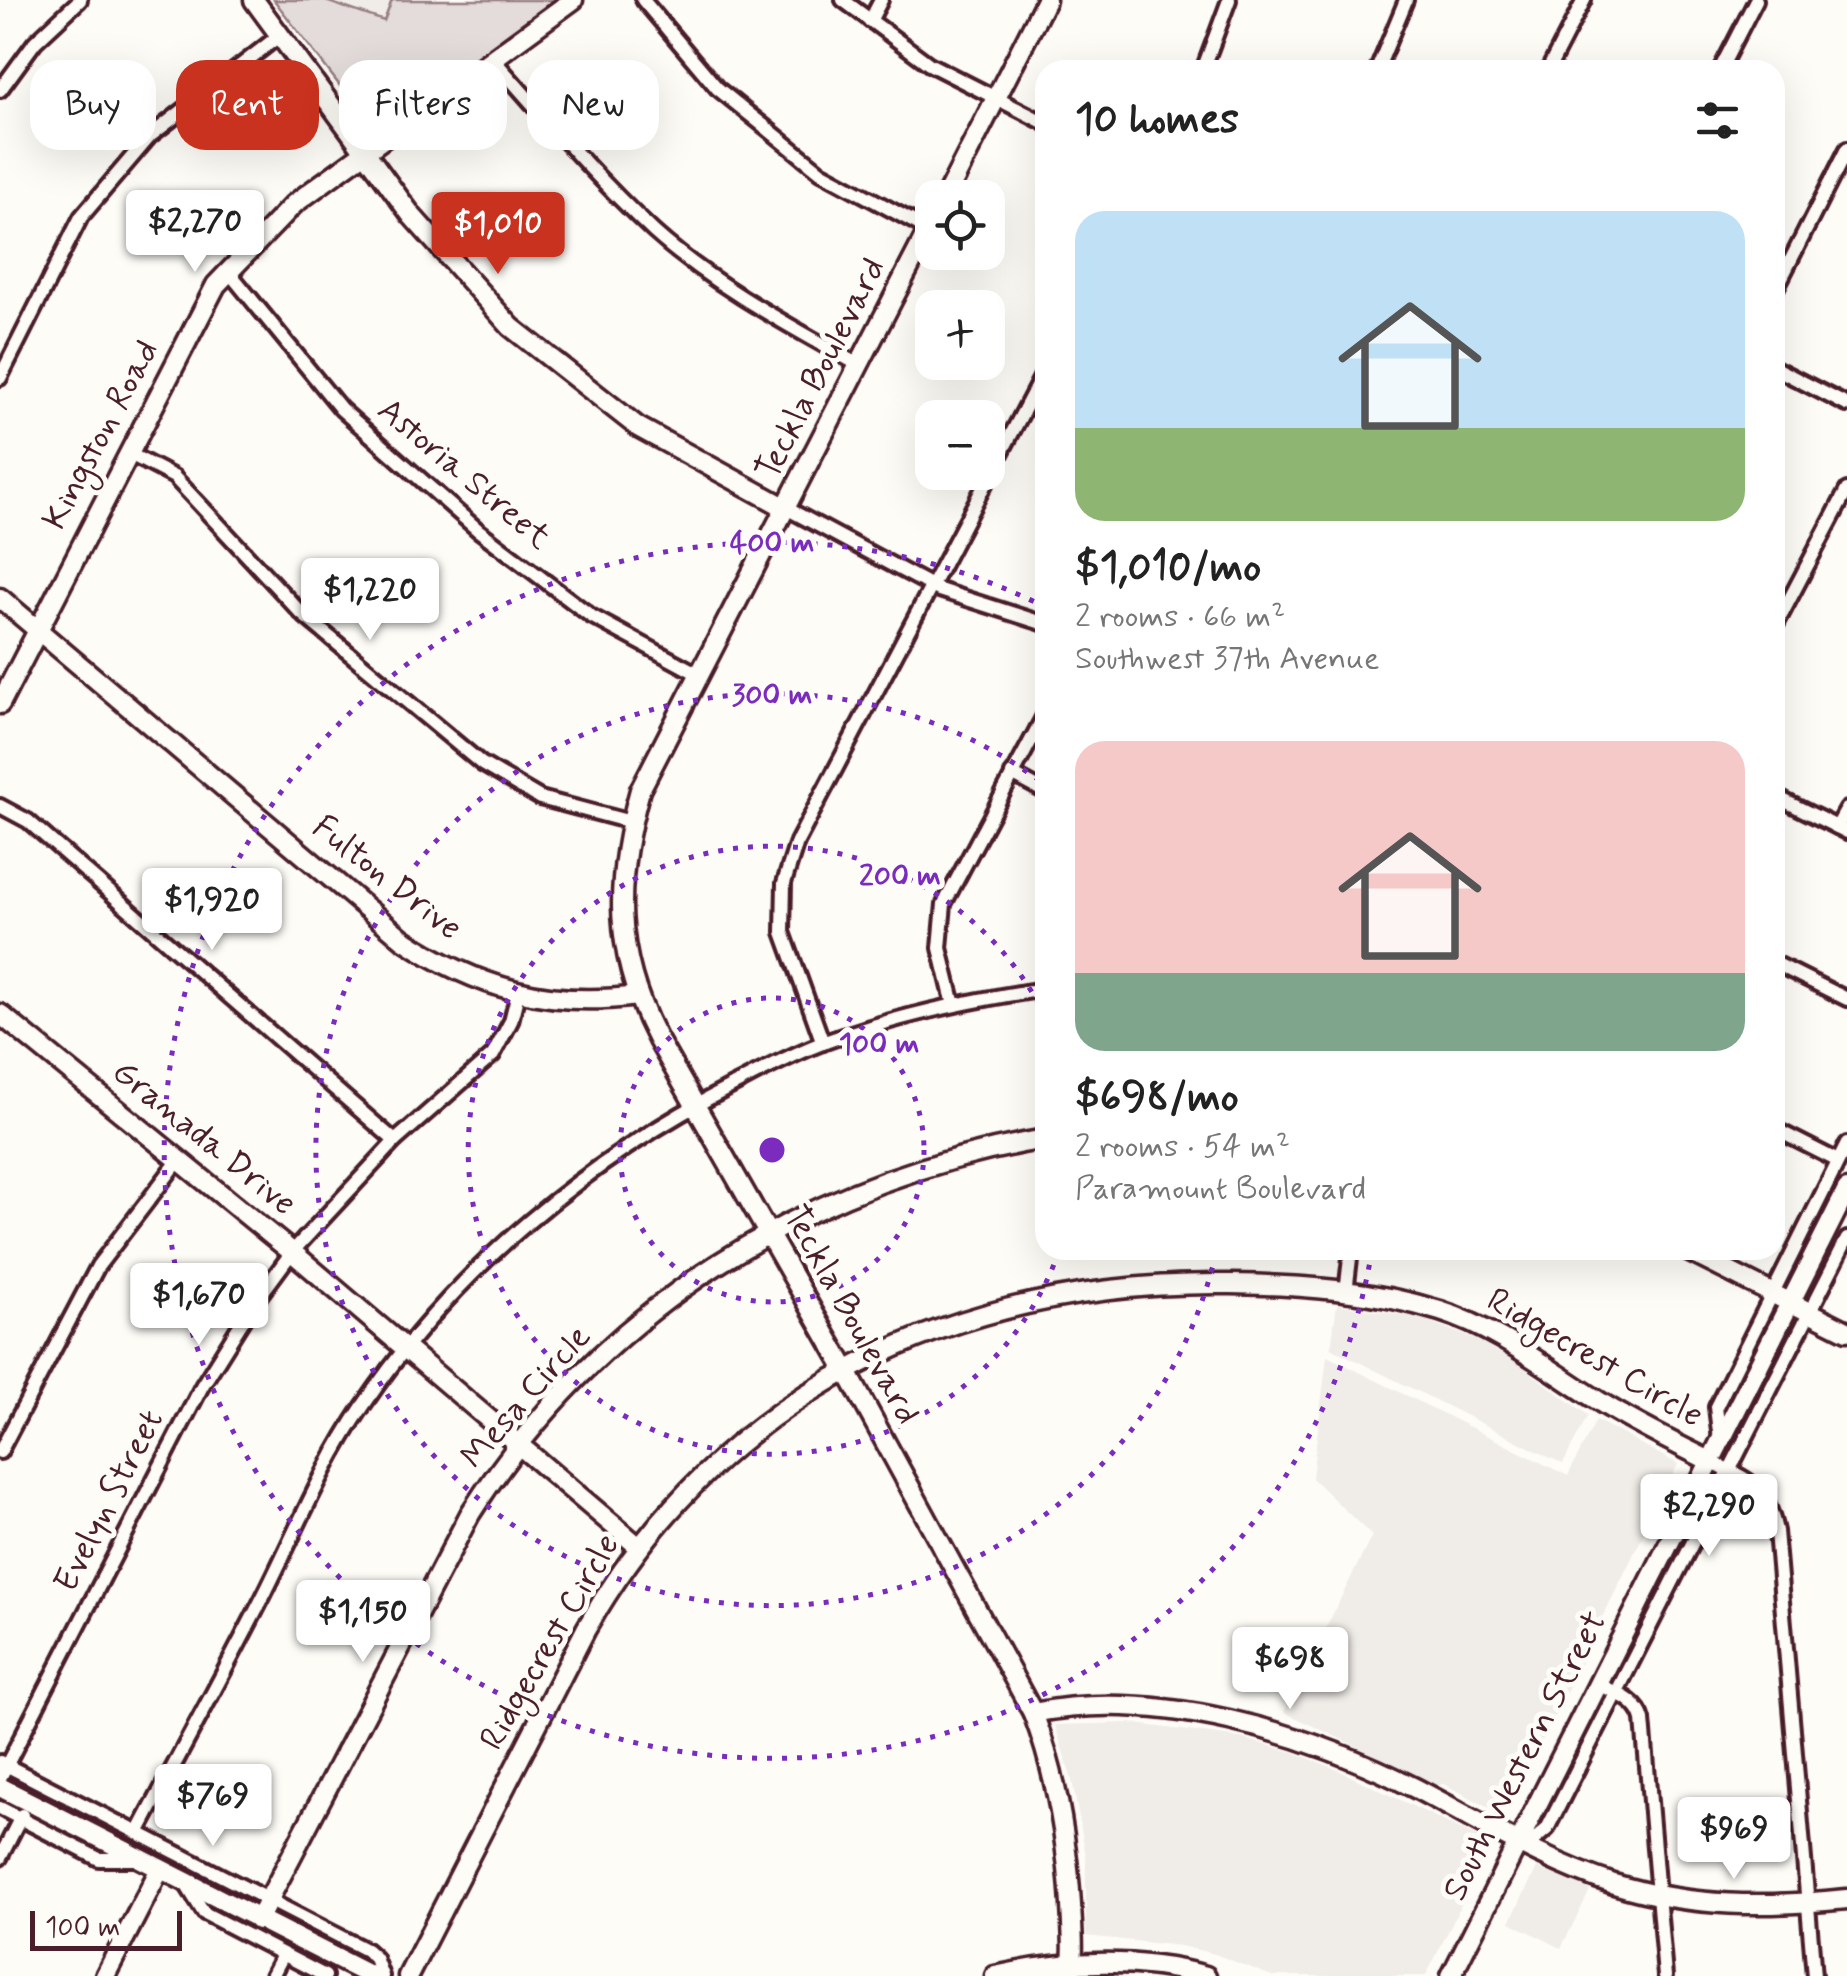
<!DOCTYPE html>
<html lang="en">
<head>
<meta charset="utf-8">
<style>
  :root { --surface:#fff; --page:#f6f6f6; --text:#222; --muted:#767676; --accent:#c8321e }
  body { margin:0; font-family:Mynerve,sans-serif; background:var(--page); color:var(--text); height:100vh; display:flex; flex-direction:column; font-size:38px; white-space:nowrap }
  * { box-sizing:border-box; margin:0 }
  p { font-size:32px; color:var(--muted) }
  .icon { flex:none; width:55px; height:55px; fill:none; stroke:currentColor; stroke-width:2; stroke-linecap:round; stroke-linejoin:round }
  .map { position:relative; flex:1; overflow:hidden }
  .side { position:absolute; left:1035px; top:60px; width:750px; height:1200px; display:flex; flex-direction:column; background:var(--surface); border-radius:30px; box-shadow:0 10px 40px #0002 }
  .side>* { flex:none }
  .hud { position:absolute; left:30px; top:60px; width:855px; height:90px; display:flex; gap:20px }
  .controls { position:absolute; left:915px; top:180px; display:grid; gap:20px }
  .controls a { display:grid; place-items:center; width:90px; height:90px; border-radius:20px; background:var(--surface); box-shadow:0 10px 40px #0002; font-size:50px }
  .scale { position:absolute; left:30px; bottom:25px; width:152px; box-sizing:border-box; padding-left:10px; border:5px solid #4a1f2b; border-top:0; font-size:28px; line-height:35px; white-space:nowrap; color:#4a1f2b; -webkit-text-stroke:8px #fdfcf7; paint-order:stroke }
  .price { position:absolute; translate:-50% -85px; padding:0 22px; border-radius:10px; background:#fff; color:#222; font-size:32px; line-height:65px; filter:drop-shadow(0 2px 5px #0008) }
  .price::after { content:''; position:absolute; left:50%; top:60px; width:30px; height:22px; margin-left:-15px; background:inherit; clip-path:polygon(0 0,100% 0,50% 100%) }
  .price.current { background:var(--accent); color:#fff }
  ul { padding:0; list-style:none }
  li { display:grid; align-content:center; gap:20px; height:530px; padding:0 40px }
  li span { display:grid; place-items:center; height:310px; border-radius:30px; color:#555 }
  li>.icon { margin-inline-start:auto }
  span .icon { width:180px; height:180px; fill:#fffc; stroke-width:1 }
  li b { font-size:42px }
  h2 { display:flex; justify-content:space-between; align-items:center; height:120px; padding:0 40px; font-size:42px }
  .pill { padding:0 35px; border-radius:30px; background:var(--surface); box-shadow:0 10px 40px #0002; font-size:35px; line-height:90px }
  .pill.current { background:var(--accent); color:#fff }
  .map>svg:first-child { display:block }
</style>
</head>
<body>
<div class="map">
<svg width="1847" height="1976" viewBox="0 0 1847 1976">
  <rect width="100%" height="100%" fill="#fdfcf7"/>
  <filter id="ink" filterUnits="userSpaceOnUse"><feTurbulence type="fractalNoise" baseFrequency=".01" numOctaves="2"/><feDisplacementMap in="SourceGraphic" scale="20" xChannelSelector="R" yChannelSelector="G"/><feConvolveMatrix kernelMatrix="1 2 1 2 8 2 1 2 1" color-interpolation-filters="sRGB"/></filter>
  <g filter="url(#ink)">
    <!-- built -->
    <g fill="#f0ece8">
      <polygon points="323,0 392,0 384,21"/>
      <polygon points="1337,1304 1420,1318 1476,1340 1516,1362 1588,1415 1563,1464 1331,1348"/>
      <polygon points="1327,1356 1568,1476 1596,1420 1678,1464 1508,1810 1500,1813 1444,1784 1438,1785 1284,1712 1372,1536 1312,1478"/>
      <polygon points="1130,1723 1240,1738 1293,1752 1336,1769 1485,1841 1489,1848 1426,1976 1272,1976 1215,1954 1181,1946 1086,1936 1086,1856 1072,1780 1055,1725"/>
      <polygon points="1537,1868 1590,1890 1561,1948 1510,1922"/>
    </g>
    <!-- green -->
    <polygon fill="#e3dcda" stroke="#967e82" stroke-width="2.5" points="274,0 323,0 384,21 392,0 563,0 380,138"/>
    <g fill="none" stroke-linecap="round" stroke-linejoin="round">
      <defs>
        <g id="street">
          <polyline points="643,0 717,88 821,172 929,230"/>
          <polyline points="843,0 929,64 1045,123"/>
          <polyline points="870,21 881,0"/>
          <path d="M493 59C545 118 596 178 654 232 714 286 790 326 859 365"/>
          <polyline points="1203,70 1229,0"/>
          <polyline points="1377,70 1406,0"/>
          <polyline points="1548,70 1584,0"/>
          <polyline points="1720,70 1756,0"/>
          <polyline points="0,90 35,42 80,0"/>
          <polyline points="229,272 341,409 478,530 591,616 700,675"/>
          <polyline points="1775,291 1847,149"/>
          <polyline points="1775,368 1847,405"/>
          <polyline points="0,378 81,217 150,136 280,35"/>
          <polyline points="128,453 174,477 302,614 482,764 540,798 631,822"/>
          <polyline points="786,508 939,590 1045,624"/>
          <polyline points="1775,627 1847,490"/>
          <polyline points="1012,774 1045,792"/>
          <polyline points="1775,796 1847,832"/>
          <polyline points="0,806 28,821 395,1141"/>
          <polyline points="1837,827 1847,809"/>
          <polyline points="1775,963 1847,999"/>
          <polyline points="954,1005 940,948 944,904 1045,714"/>
          <polyline points="823,1043 783,932 784,883 797,842 1045,370"/>
          <polyline points="1775,1129 1838,1161"/>
          <polyline points="1346,1292 1351,1250"/>
          <polyline points="1720,1440 1716,1407 1847,1144"/>
          <polyline points="0,1452 98,1266 179,1160"/>
          <path d="M1710 1461C1750 1481 1766 1484 1776 1531L1814 1976"/>
          <path d="M1598 1684C1616 1693 1638 1700 1643 1720L1665 1976"/>
          <polyline points="0,1762 366,1950 375,1958 382,1976"/>
          <polyline points="0,1778 202,1386 250,1309 292,1252 395,1141 493,1055 511,1021 518,993"/>
          <polyline points="0,1808 99,1859 135,1859"/>
          <path d="M138 1833C180 1753 224 1674 265 1593 296 1531 324 1463 363 1406 456 1268 589 1159 736 1084 765 1069 795 1053 825 1042 896 1016 970 1000 1045 989"/>
          <polyline points="1527,1846 1547,1829 1847,1239"/>
          <polyline points="0,1858 22,1815"/>
          <polyline points="184,1881 204,1913 325,1976"/>
          <polyline points="272,1976 283,1955"/>
        </g>
        <g id="secondary">
          <polyline points="254,0 412,216 511,327 638,427 786,508"/>
          <polyline points="945,198 1046,0"/>
          <path d="M932 223 640 790C614 881 613 954 658 1040L846 1370 1033 1713C1057 1776 1067 1839 1071 1905 1072 1929 1075 1953 1070 1976"/>
          <path d="M0 598 403 939C477 988 548 1008 637 996"/>
          <polyline points="0,704 216,285 294,204 573,0"/>
          <polyline points="0,1014 292,1252 639,1547"/>
          <polyline points="1686,1250 1847,1331"/>
          <path d="M1033 1713C1158 1688 1305 1732 1415 1788 1479 1821 1544 1862 1614 1884 1692 1908 1767 1907 1847 1899"/>
          <polyline points="0,1787 371,1976"/>
          <path d="M258 1920 470 1514C599 1309 808 1179 1045 1139"/>
          <polyline points="105,1976 160,1869"/>
          <path d="M408 1976 586 1629C723 1388 960 1280 1231 1284 1300 1285 1373 1290 1440 1311 1498 1329 1546 1368 1597 1400 1633 1423 1672 1442 1710 1461"/>
          <path d="M995 1976C1065 1960 1137 1957 1206 1976"/>
          <polyline points="1451,1976 1847,1190"/>
        </g>
      </defs>
      <!-- street casing -->
      <use href="#street" stroke="#4a1f2b" stroke-width="20"/>
      <!-- secondary casing -->
      <use href="#secondary" stroke="#4a1f2b" stroke-width="25"/>
      <!-- street -->
      <use href="#street" stroke="#fdfcf7" stroke-width="12"/>
      <!-- secondary -->
      <use href="#secondary" stroke="#fdfcf7" stroke-width="18"/>
    </g>
  </g>
  <!-- distance rings -->
  <g fill="none" stroke="#7b2cbf" stroke-width="5" stroke-dasharray="5 10">
    <circle cx="772" cy="1150" r="152"/>
    <path d="M1059 1251A304 304 0 1 1 1044 1014"/>
    <path d="M1216 1253A456 456 0 1 1 1043 783"/>
    <path d="M1372 1250A608 608 0 1 1 1043 606"/>
  </g>
  <g text-anchor="middle" dominant-baseline="central" stroke-width="10" stroke-linejoin="round" paint-order="stroke">
    <!-- street labels -->
    <g font-size="35" fill="#4a1f2b" stroke="#fdfcf7">
      <text transform="translate(821 369) rotate(-63)">Teckla Boulevard</text>
      <text transform="translate(101 435) rotate(-62)">Kingston Road</text>
      <text transform="translate(464 474) rotate(40)">Astoria Street</text>
      <text transform="translate(387 878) rotate(38)">Fulton Drive</text>
      <text transform="translate(204 1138) rotate(39)">Granada Drive</text>
      <text transform="translate(851 1315) rotate(61)">Teckla Boulevard</text>
      <text transform="translate(1595 1358) rotate(30)">Ridgecrest Circle</text>
      <text transform="translate(526 1397) rotate(-49)">Mesa Circle</text>
      <text transform="translate(109 1501) rotate(-63)">Evelyn Street</text>
      <text transform="translate(550 1642) rotate(-60)">Ridgecrest Circle</text>
      <text transform="translate(1525 1756) rotate(-63)">South Western Street</text>
    </g>
  </g>
  <circle cx="772" cy="1150" r="15" fill="#7b2cbf" stroke="#fdfcf7" stroke-width="5"/>
  <g font-size="30" text-anchor="middle" font-weight="bold" fill="#7b2cbf" stroke="#fdfcf7" stroke-width="10" stroke-linejoin="round" paint-order="stroke">
    <text x="772" y="552">400 m</text>
    <text x="772" y="704">300 m</text>
    <text x="900" y="885">200 m</text>
    <text x="879" y="1053">100 m</text>
  </g>
</svg>
<div class="controls">
<a><svg class="icon" aria-label="locate" viewBox="0 0 24 24"><circle cx="12" cy="12" r="6"/><path d="M12 2v4M12 18v4M2 12h4M18 12h4"/></svg></a>
<a>+</a>
<a>−</a>
</div>
<div class="scale">100 m</div>
<b class="price" style="left:195px;top:275px">$2,270</b>
<b class="price current" style="left:498px;top:277px">$1,010</b>
<b class="price" style="left:370px;top:643px">$1,220</b>
<b class="price" style="left:212px;top:953px">$1,920</b>
<b class="price" style="left:199px;top:1348px">$1,670</b>
<b class="price" style="left:1709px;top:1559px">$2,290</b>
<b class="price" style="left:363px;top:1665px">$1,150</b>
<b class="price" style="left:1290px;top:1712px">$698</b>
<b class="price" style="left:213px;top:1849px">$769</b>
<b class="price" style="left:1734px;top:1882px">$969</b>
<div class="hud">
<a class="pill">Buy</a>
<a class="pill current">Rent</a>
<a class="pill">Filters</a>
<a class="pill">New</a>
</div>
<section class="side">
<h2>10 homes<svg class="icon" aria-label="filters" viewBox="0 0 24 24"><path d="M4 7h16M4 17h16"/><circle cx="9" cy="7" r="2"/><circle cx="15" cy="17" r="2"/></svg></h2>
<ul>
<li><span style="background:linear-gradient(#bfe0f5 70%,#8fb573 0)"><svg class="icon" aria-label="home" viewBox="0 0 24 24"><path d="M3 11l9-7 9 7M6 9v11h12V9"/></svg></span><div><b>$1,010/mo</b><p>2 rooms · 66 m²</p><p>Southwest 37th Avenue</p></div></li>
<li><span style="background:linear-gradient(#f6c9c9 75%,#7fa58c 0)"><svg class="icon" aria-label="home" viewBox="0 0 24 24"><path d="M3 11l9-7 9 7M6 9v11h12V9"/></svg></span><div><b>$698/mo</b><p>2 rooms · 54 m²</p><p>Paramount Boulevard</p></div></li>
</ul>
</section>
</div>
</body>
</html>
